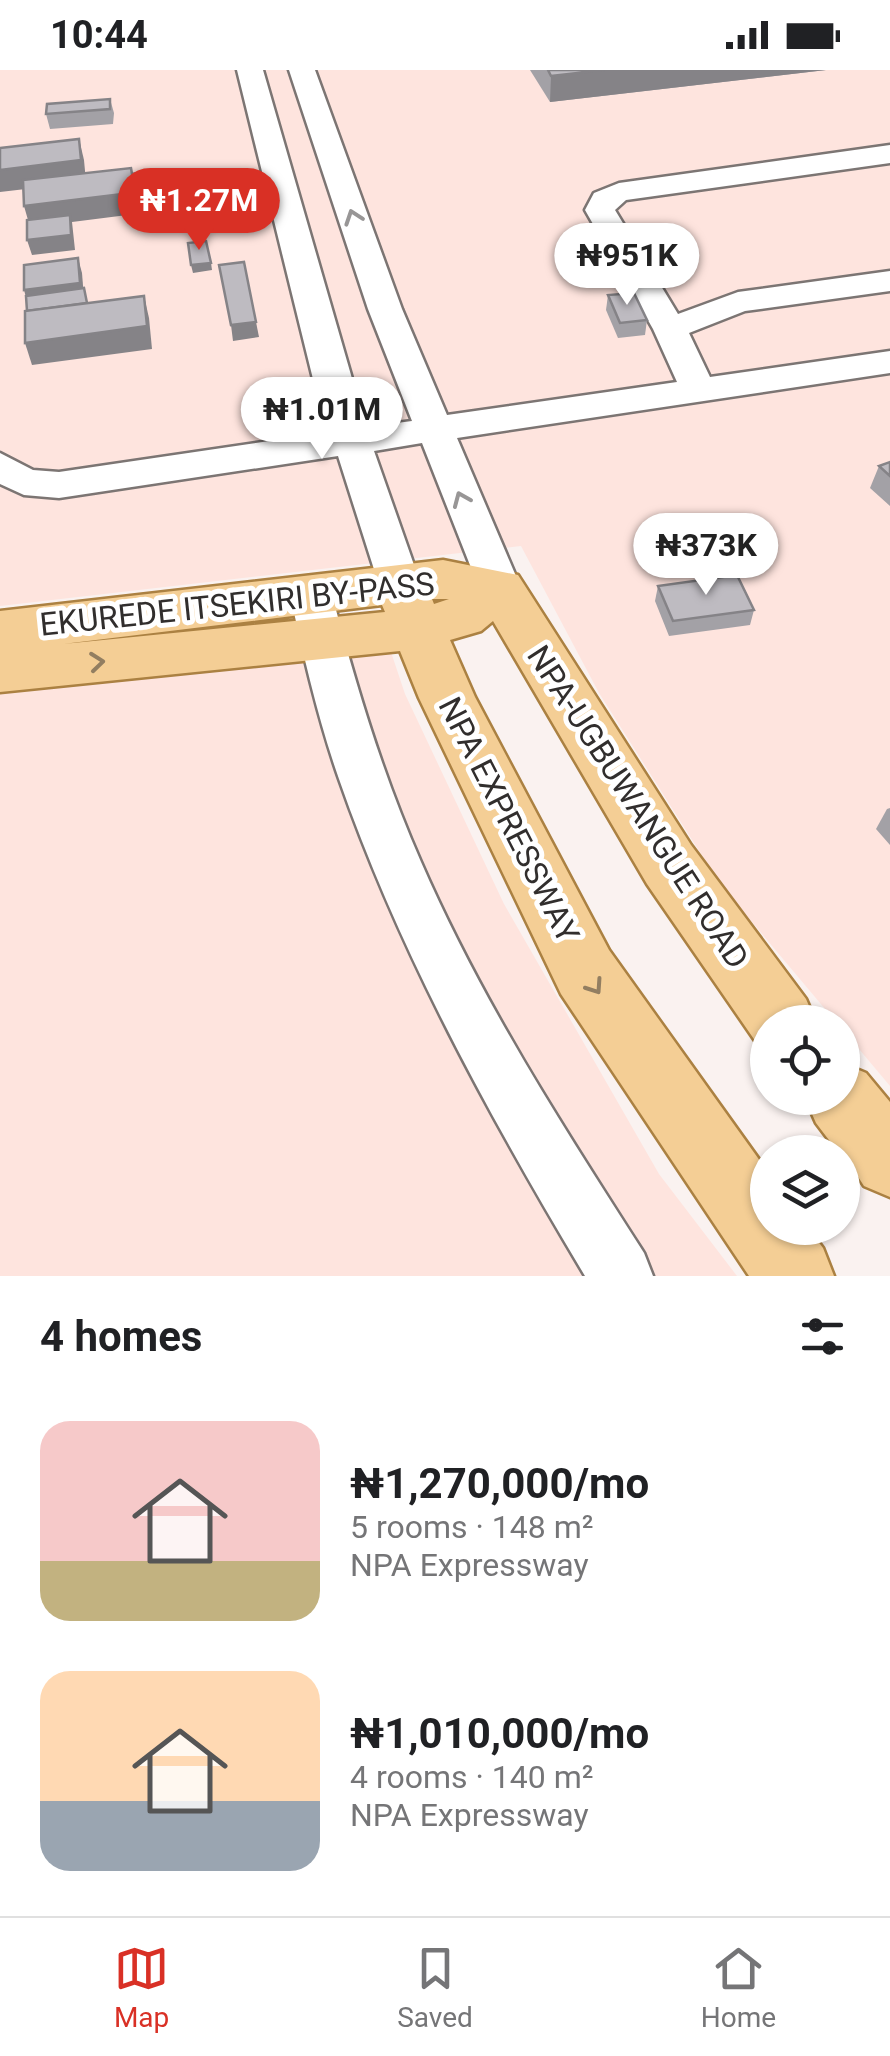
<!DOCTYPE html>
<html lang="en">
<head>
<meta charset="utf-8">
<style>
  :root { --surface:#fff; --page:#f2f2f2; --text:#202124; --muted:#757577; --line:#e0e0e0; --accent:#d93025 }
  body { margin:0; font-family:Roboto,sans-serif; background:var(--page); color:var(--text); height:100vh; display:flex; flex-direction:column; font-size:38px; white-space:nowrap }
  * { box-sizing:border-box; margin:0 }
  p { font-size:32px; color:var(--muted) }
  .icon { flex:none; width:55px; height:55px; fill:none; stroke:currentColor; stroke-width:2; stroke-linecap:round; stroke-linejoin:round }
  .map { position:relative; height:1206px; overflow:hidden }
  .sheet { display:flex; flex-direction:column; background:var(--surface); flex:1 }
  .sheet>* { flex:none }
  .controls { position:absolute; left:750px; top:935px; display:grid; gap:20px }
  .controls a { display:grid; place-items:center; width:110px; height:110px; border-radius:50%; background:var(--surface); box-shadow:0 2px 8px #0004; font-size:50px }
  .price { position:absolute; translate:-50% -85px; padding:0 22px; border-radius:35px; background:#fff; color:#222; font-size:32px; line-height:65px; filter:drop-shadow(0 2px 5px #0008) }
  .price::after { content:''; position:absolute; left:50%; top:60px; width:30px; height:22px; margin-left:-15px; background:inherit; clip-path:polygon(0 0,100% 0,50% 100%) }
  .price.active { background:var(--accent); color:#fff }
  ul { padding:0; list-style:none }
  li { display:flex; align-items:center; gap:30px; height:250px; padding:0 40px }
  li span { display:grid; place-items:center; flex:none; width:280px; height:200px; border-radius:30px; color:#555 }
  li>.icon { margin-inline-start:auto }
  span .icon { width:120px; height:120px; fill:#fffc; stroke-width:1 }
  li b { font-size:42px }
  h2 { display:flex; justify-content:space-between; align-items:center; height:120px; padding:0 40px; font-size:42px }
  .status { display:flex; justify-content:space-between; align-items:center; height:70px; padding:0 50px; background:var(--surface); direction:ltr }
  .status svg { height:28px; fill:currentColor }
  .dock { display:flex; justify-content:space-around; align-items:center; height:140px; border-top:2px solid var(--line); background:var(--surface); font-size:28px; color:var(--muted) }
  .dock a { display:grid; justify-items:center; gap:5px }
  .dock .active { color:var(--accent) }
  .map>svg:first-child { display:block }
</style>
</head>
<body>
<div class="status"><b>10:44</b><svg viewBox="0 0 49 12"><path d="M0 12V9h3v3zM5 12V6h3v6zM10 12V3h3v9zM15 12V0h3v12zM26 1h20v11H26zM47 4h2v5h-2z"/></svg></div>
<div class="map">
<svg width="890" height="1206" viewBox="0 0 890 1206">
  <rect width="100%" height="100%" fill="#faf2f0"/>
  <!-- industrial -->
  <g fill="#fee4de">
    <polygon points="0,0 890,0 890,1016 843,960 842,952 836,952 720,814 599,623 521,476 0,536"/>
    <polygon points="353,571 391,582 405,624 504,834 659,1104 737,1206 0,1206 0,606"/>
  </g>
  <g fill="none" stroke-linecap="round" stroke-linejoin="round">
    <defs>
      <g id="minor">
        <polygon points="237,0 263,0 366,357 412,351 368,239 289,0 315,0 402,239 447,345 677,312 653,259 585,140 594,123 619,113 890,75 890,93 626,130 615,140 678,244 738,222 890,201 890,221 745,241 689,263 710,307 890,281 890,303 457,368 521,518 515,529 500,533 485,529 479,518 422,373 374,381 421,515 415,526 400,530 385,526 379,515 338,386 59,428 24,425 0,414 0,383 33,400 59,402 330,362 313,309"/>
        <path d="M311 509 326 514 332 525C356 616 383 706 421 792 481 930 563 1057 644 1183L653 1206H585C490 1047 400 884 339 709 318 649 304 587 290 525L296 514Z"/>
      </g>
      <g id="major">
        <path d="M443 490 518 505 691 775 806 929 816 952H768V979L758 975 647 814 493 551 481 561 450 570 475 627 609 880 768 1102V1158H808L823 1178 834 1206H749L561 924 419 628 400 581 0 622V541ZM432 529H449L434 534ZM382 535 385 542 63 574Z"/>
        <polygon points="842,993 866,1003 890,1032 890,1127 864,1116 842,1082 838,1082 816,1053 805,1028 842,1028"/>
      </g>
    </defs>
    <!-- minor casing -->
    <use href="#minor" stroke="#7c7573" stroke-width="5"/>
    <!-- major casing -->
    <use href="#major" stroke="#ab8142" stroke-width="5"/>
    <!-- minor -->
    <use href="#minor" fill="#fff" fill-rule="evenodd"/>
    <!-- major -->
    <use href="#major" fill="#f4ce95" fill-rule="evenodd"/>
  </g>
  <!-- wall -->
  <g fill="#a3a1a6">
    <polygon points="530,0 826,0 550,32"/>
    <polygon points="110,29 114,43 113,54 50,59 46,44"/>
    <polygon points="608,225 647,250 645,265 618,268 606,240"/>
    <polygon points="890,392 890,436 870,418 879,396"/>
    <polygon points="658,516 754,540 750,555 669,566 655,531"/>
    <polygon points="890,738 890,775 876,759 887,739"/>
  </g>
  <!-- shaded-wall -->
  <g fill="#858387">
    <polygon points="604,0 826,0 550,32 551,6"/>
    <polygon points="79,69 84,90 86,112 0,122 0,100"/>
    <polygon points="144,102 151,142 72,152 75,180 32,185 27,170 30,157 24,136 136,122"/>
    <polygon points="78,188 82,203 84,228 28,235 24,220"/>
    <polygon points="211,193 212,200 193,203 191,195"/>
    <polygon points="144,226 149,248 152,279 32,295 25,273"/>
    <polygon points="256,252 259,267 233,271 231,255"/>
  </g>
  <!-- building -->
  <g fill="#bebbc1" stroke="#858387" stroke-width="2.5">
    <polygon points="548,0 604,0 551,6"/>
    <polygon points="110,29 110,39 46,44 47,34"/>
    <polygon points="79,69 81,90 0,100 0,78"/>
    <polygon points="131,98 132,104 144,102 147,121 24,136 23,110"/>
    <polygon points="70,145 71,165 27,170 27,150"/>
    <polygon points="206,171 211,193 191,195 188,173"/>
    <polygon points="78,188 80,213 24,220 24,195"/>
    <polygon points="244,192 256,252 231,255 219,195"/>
    <polygon points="84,218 87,233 27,241 26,226"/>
    <polygon points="634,223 647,250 620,253 608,225"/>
    <polygon points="144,226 147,256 25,273 25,241"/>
    <polygon points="890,392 890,406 879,396"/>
    <polygon points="737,505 754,540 673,551 658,516"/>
  </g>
  <!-- one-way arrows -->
  <defs><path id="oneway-chevron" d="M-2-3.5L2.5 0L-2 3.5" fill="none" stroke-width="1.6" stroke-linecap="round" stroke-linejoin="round" transform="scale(2.5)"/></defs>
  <g stroke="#989696">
    <use href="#oneway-chevron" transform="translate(353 147) rotate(-109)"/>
    <use href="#oneway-chevron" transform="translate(461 429) rotate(-113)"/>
  </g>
  <g stroke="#927e61">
    <use href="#oneway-chevron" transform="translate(97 592) rotate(-6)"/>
    <use href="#oneway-chevron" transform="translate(595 917) rotate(56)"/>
  </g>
  <g text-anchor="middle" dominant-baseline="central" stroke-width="10" stroke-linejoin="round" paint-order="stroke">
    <!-- street labels -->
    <g font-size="32" fill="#312e2d" stroke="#fff">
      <text transform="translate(237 534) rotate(-6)">EKUREDE ITSEKIRI BY-PASS</text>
      <text transform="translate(638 737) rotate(57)">NPA-UGBUWANGUE ROAD</text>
      <text transform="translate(509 750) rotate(63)">NPA EXPRESSWAY</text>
    </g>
  </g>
</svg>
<div class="controls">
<a><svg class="icon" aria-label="locate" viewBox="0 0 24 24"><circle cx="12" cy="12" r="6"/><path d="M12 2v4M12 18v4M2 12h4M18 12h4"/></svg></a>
<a><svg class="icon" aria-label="layers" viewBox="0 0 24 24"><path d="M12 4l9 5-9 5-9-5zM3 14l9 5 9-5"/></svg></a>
</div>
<b class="price active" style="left:199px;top:183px">₦1.27M</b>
<b class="price" style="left:627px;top:238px">₦951K</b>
<b class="price" style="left:322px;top:392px">₦1.01M</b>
<b class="price" style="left:706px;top:528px">₦373K</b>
</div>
<section class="sheet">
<h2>4 homes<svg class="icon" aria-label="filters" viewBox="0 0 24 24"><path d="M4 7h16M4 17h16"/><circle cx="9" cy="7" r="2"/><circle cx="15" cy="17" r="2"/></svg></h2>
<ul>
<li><span style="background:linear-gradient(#f6c9c9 70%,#c2b280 0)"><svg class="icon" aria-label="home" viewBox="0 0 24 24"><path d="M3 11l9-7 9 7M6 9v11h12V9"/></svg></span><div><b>₦1,270,000/mo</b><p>5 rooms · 148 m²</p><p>NPA Expressway</p></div></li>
<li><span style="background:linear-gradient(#ffd9b3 65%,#9aa5b1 0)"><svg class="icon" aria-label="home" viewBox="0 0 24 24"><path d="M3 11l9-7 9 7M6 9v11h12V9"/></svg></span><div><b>₦1,010,000/mo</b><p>4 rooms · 140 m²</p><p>NPA Expressway</p></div></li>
</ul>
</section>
<nav class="dock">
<a class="active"><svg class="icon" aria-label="map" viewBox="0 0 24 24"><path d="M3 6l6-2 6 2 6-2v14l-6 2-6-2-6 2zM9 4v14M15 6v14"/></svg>Map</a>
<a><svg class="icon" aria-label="saved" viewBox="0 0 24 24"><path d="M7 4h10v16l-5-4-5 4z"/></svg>Saved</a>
<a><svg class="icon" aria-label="home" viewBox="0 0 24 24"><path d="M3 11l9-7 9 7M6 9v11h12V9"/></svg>Home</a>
</nav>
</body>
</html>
